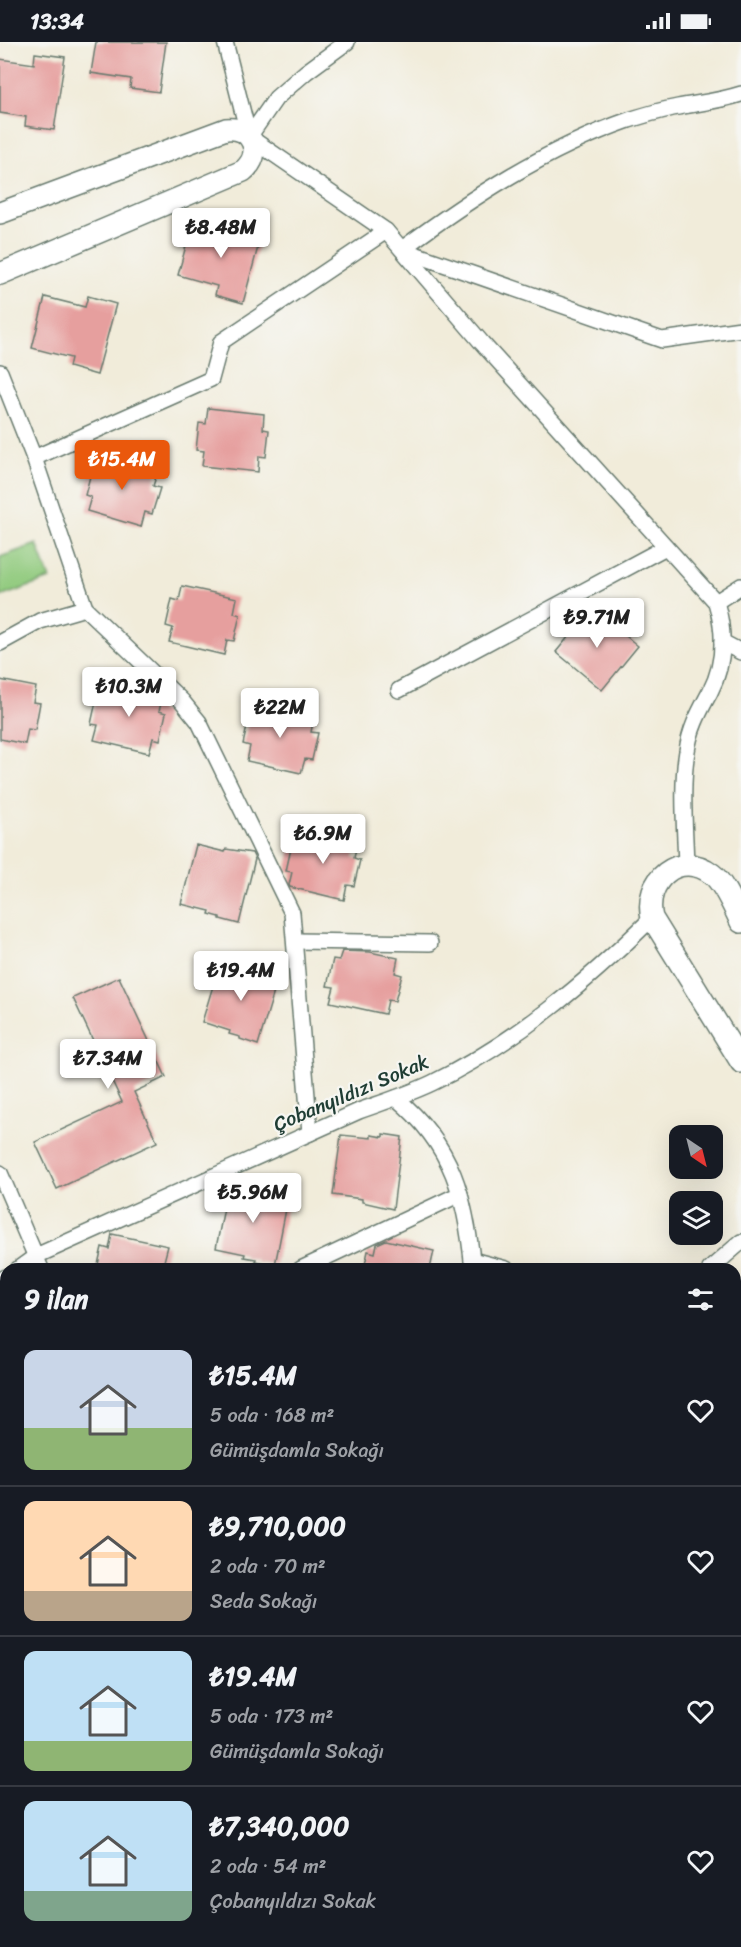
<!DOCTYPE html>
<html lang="tr">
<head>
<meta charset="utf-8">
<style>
  :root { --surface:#171b24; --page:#242831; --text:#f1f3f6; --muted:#9ea1a6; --line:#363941; --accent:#ea580c }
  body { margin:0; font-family:Sriracha,sans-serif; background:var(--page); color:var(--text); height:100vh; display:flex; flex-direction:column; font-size:22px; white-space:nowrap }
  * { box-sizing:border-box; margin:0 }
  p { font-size:20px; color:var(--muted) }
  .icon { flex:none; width:33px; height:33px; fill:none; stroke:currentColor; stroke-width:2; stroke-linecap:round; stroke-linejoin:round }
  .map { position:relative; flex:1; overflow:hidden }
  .panel { position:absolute; left:0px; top:1221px; width:741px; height:684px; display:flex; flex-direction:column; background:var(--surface); border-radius:18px 18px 0 0; box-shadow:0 6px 24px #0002 }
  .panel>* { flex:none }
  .needle { width:39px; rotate:145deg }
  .fabs { position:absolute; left:669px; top:1083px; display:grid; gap:12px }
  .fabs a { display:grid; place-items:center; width:54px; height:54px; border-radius:12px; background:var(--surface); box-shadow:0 6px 24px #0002; font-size:30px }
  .price { position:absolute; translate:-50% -51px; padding:0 14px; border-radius:6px; background:#fff; color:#222; font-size:20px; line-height:39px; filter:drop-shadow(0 2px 3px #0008) }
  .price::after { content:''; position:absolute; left:50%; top:36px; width:18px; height:14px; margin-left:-9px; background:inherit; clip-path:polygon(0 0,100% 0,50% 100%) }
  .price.current { background:var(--accent); color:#fff }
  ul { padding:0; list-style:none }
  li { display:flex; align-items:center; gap:18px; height:150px; padding:0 24px }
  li+li { border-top:2px solid var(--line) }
  li span { display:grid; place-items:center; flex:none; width:168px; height:120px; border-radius:12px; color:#555 }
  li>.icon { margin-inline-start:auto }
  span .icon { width:72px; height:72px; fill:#fffc; stroke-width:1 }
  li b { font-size:26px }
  h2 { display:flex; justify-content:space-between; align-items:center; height:72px; padding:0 24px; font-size:26px }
  .status { display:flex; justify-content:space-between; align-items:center; height:42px; padding:0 30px; background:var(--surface); direction:ltr }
  .status svg { height:16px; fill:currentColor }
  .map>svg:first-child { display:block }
</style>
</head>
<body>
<div class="status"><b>13:34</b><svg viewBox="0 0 49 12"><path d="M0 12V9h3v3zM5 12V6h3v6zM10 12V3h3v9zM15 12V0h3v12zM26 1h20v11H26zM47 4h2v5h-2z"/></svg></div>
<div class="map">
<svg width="741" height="1905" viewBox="0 0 741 1905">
  <rect width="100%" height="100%" fill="#f6f6f2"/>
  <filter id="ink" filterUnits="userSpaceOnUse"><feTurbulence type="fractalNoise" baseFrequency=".0167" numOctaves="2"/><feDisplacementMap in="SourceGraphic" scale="12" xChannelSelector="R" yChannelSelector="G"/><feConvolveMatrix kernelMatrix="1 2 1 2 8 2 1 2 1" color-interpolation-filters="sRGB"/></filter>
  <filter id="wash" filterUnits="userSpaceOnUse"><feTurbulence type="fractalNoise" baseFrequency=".008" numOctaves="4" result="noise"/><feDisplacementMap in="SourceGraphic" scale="24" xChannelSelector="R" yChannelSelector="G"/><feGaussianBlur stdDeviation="1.35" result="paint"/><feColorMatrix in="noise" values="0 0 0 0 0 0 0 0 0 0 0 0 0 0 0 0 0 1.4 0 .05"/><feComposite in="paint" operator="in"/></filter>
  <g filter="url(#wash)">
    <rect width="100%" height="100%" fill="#f1ecda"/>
    <!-- green -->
    <polygon fill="#91ca7e" stroke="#588459" stroke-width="1.5" points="37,502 50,537 0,555 0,515"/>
    <g id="blocks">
      <!-- building -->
      <g fill="#e69f9e">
        <polygon points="96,0 166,0 159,50 130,46 131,37 91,31"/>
        <polygon points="35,11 65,15 54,88 25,84 26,75 0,71 0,17 34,22"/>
        <polygon points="192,182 231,193 234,182 262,190 243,261 215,253 217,244 178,233"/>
        <polygon points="88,254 116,262 97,333 69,325 71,316 32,306 45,255 85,265"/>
        <polygon points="208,366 264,372 263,387 269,388 266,415 259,414 258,430 202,424 204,409 196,408 199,381 206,382"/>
        <polygon points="103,414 158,429 153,444 160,446 152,472 145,470 141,485 87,469 91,455 85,453 92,427 99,429"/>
        <polygon points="182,544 237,556 234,571 240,573 234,599 227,598 224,613 169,600 173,586 166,584 172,557 179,559"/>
        <polygon points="592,566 638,604 602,648 556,610"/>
        <polygon points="0,638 36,645 33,660 40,661 35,688 28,687 25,702 0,697"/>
        <polygon points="107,642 163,654 159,669 166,671 160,698 153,696 149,711 94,698 98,683 91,682 97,655 104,657"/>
        <polygon points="259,663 314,675 311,690 318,691 312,718 305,717 301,731 247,719 250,704 243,702 249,676 256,677"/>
        <polygon points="302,789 357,801 354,816 360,818 354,844 347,843 344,858 290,845 289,843 292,830 286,829 292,802 298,804"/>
        <polygon points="196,803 225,810 226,807 252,811 255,817 239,882 220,877 220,875 209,872 210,869 181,862"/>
        <polygon points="342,909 370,910 398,916 395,931 402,933 395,959 388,958 385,972 330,960 334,945 327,944 333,917 339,918"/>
        <polygon points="220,921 248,930 249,927 260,930 261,928 279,933 258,1003 240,997 240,995 229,992 230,989 202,980"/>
        <polygon points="119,935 166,1035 134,1050 157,1100 57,1147 35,1100 122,1060 73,956"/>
        <polygon points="383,1092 402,1095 393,1167 362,1160 362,1157 333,1153 341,1093 371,1096 371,1093 383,1095"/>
        <polygon points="228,1146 257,1152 258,1148 269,1151 269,1148 289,1152 275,1223 255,1219 256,1217 244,1215 245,1212 216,1206"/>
        <polygon points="112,1192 168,1204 162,1227 97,1227 102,1205 109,1207"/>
        <polygon points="386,1198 434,1209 430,1227 364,1227 368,1209 375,1211 377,1202"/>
      </g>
    </g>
  </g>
  <g filter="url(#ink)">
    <use href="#blocks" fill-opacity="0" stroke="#687a6e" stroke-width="1.5"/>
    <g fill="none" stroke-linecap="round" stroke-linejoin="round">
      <defs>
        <g id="street">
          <path d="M225 0 249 95 386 189 482 301 716 560C725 590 725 621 710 650 700 669 690 686 687 709 681 745 685 787 686 824"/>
          <polyline points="249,95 276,56 306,30 347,0"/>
          <path d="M402 207C472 155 546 107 629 78 645 73 661 68 678 65 699 61 720 59 741 52"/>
          <polyline points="403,208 662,298 741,287"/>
          <polyline points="0,330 34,416 85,566 182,659 199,680 292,871 310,1091"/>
          <polyline points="34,416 211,337 221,300 386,189"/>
          <polyline points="716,560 741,544"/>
          <polyline points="722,600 741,610"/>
          <polyline points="0,601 40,579 85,566"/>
          <polyline points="399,648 666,505"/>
          <polyline points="295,899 430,901"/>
          <path d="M396 1056C453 1103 466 1156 473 1227"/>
          <polyline points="0,1131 41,1227"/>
          <polyline points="472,1218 506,1227"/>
          <path d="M18 1227 36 1214 359 1069C384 1060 409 1052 432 1041 515 1001 587 940 652 876"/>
          <polyline points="301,1227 460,1152"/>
          <polyline points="710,1227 741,1200"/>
          <polyline points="0,1239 6,1235"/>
          <polyline points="735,1394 741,1395"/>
          <polyline points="0,1482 6,1497"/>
          <polyline points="111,1899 114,1905"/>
          <polyline points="242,1899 246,1905"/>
          <polyline points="666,1899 666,1900"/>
        </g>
        <g id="secondary">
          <path d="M0 171 226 87C253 84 264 112 243 129L0 232"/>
          <path d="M741 880C734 866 724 841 712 832 679 807 643 839 652 876L741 1020"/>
          <polyline points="735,1590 741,1584"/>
          <polyline points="735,1626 741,1621"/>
          <polyline points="0,1844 6,1841"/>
          <polyline points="0,1869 6,1866"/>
        </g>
      </defs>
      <!-- street casing -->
      <use href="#street" stroke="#687a6e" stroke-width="18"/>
      <!-- secondary casing -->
      <use href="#secondary" stroke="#687a6e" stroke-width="24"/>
      <!-- street -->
      <use href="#street" stroke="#fff" stroke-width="15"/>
      <!-- secondary -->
      <use href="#secondary" stroke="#fff" stroke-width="21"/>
    </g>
  </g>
  <g text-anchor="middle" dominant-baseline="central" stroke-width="4.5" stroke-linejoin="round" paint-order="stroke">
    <!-- street labels -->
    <g font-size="20" fill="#1f3d34" stroke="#f6f6f2">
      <text transform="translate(351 1051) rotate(-23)">Çobanyıldızı Sokak</text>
    </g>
  </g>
</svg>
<div class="fabs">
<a><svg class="needle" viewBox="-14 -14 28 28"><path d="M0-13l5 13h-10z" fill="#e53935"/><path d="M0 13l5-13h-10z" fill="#9ea1a6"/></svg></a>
<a><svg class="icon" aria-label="layers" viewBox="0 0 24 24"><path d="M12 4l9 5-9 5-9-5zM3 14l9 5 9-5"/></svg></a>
</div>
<b class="price" style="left:221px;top:217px">₺8.48M</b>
<b class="price current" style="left:122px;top:449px">₺15.4M</b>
<b class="price" style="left:597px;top:607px">₺9.71M</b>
<b class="price" style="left:129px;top:676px">₺10.3M</b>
<b class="price" style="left:280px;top:697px">₺22M</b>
<b class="price" style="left:323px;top:823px">₺6.9M</b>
<b class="price" style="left:241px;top:960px">₺19.4M</b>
<b class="price" style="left:108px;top:1048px">₺7.34M</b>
<b class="price" style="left:253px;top:1182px">₺5.96M</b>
<section class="panel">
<h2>9 ilan<svg class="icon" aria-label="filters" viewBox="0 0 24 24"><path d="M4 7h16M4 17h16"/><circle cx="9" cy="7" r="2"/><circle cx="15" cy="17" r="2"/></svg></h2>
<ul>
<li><span style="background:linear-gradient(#c9d6e8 65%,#8fb573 0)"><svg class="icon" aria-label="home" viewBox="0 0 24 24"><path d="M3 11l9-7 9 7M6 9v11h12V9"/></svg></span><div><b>₺15.4M</b><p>5 oda · 168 m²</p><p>Gümüşdamla Sokağı</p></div><svg class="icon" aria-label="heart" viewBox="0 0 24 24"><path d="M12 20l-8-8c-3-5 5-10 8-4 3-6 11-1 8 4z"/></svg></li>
<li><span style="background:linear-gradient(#ffd9b3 75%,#b9a48a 0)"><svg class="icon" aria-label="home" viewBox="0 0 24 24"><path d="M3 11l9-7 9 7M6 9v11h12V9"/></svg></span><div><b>₺9,710,000</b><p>2 oda · 70 m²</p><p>Seda Sokağı</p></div><svg class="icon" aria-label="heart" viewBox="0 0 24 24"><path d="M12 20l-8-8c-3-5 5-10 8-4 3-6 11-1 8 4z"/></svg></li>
<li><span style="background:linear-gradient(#bfe0f5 75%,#8fb573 0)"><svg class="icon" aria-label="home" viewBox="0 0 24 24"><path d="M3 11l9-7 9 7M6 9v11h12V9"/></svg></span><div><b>₺19.4M</b><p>5 oda · 173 m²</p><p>Gümüşdamla Sokağı</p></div><svg class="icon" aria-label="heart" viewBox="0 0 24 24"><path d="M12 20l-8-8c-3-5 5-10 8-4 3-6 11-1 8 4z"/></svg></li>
<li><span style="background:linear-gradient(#bfe0f5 75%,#7fa58c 0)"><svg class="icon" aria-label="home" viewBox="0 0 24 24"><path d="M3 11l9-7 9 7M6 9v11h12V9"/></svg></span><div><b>₺7,340,000</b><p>2 oda · 54 m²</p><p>Çobanyıldızı Sokak</p></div><svg class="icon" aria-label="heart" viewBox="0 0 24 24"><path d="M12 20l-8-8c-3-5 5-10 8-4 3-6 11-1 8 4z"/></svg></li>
</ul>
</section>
</div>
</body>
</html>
